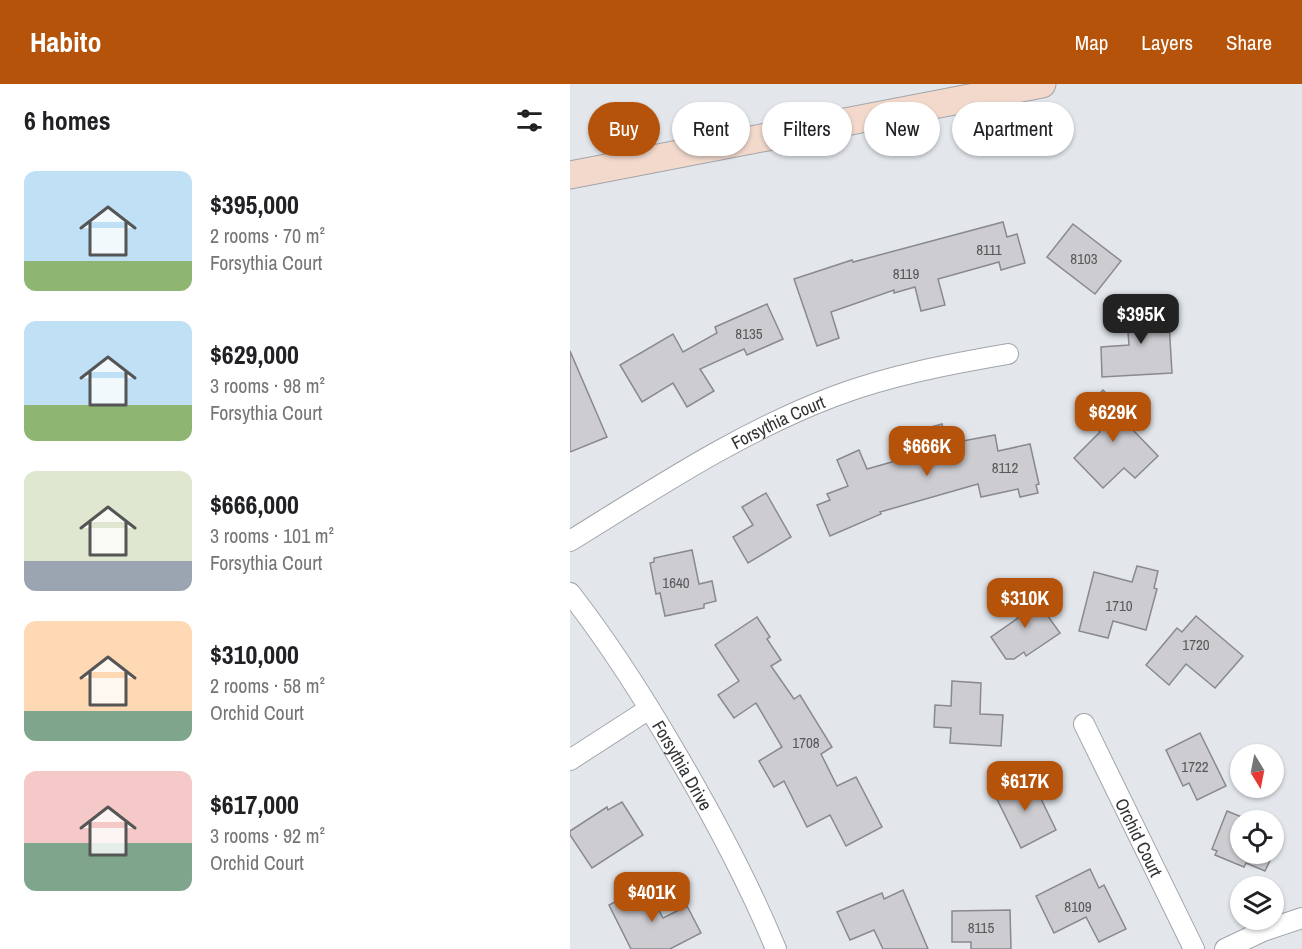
<!DOCTYPE html>
<html lang="en">
<head>
<meta charset="utf-8">
<style>
  :root { --surface:#fff; --page:#f6f6f6; --text:#202124; --muted:#757577; --accent:#b45309 }
  body { margin:0; font-family:"Archivo Narrow",sans-serif; background:var(--page); color:var(--text); height:100vh; display:flex; flex-direction:column; font-size:22px; white-space:nowrap }
  * { box-sizing:border-box; margin:0 }
  p { font-size:20px; color:var(--muted) }
  .icon { flex:none; width:33px; height:33px; fill:none; stroke:currentColor; stroke-width:2; stroke-linecap:round; stroke-linejoin:round }
  .map { position:relative; flex:1; overflow:hidden }
  .details { display:flex; flex-direction:column; background:var(--surface); width:570px }
  .details>* { flex:none }
  .hud { position:absolute; left:18px; top:18px; width:570px; height:54px; display:flex; gap:12px }
  .needle { width:39px; rotate:170deg }
  .tools { position:absolute; left:660px; top:660px; display:grid; gap:12px }
  .tools a { display:grid; place-items:center; width:54px; height:54px; border-radius:50%; background:var(--surface); box-shadow:0 2px 4px #0004; font-size:30px }
  .price { position:absolute; translate:-50% -51px; padding:0 14px; border-radius:12px; background:var(--accent); color:#fff; font-size:20px; line-height:39px; filter:drop-shadow(0 2px 3px #0008) }
  .price::after { content:''; position:absolute; left:50%; top:36px; width:18px; height:14px; margin-left:-9px; background:inherit; clip-path:polygon(0 0,100% 0,50% 100%) }
  .price.current { background:#222; color:#fff }
  ul { padding:0; list-style:none }
  li { display:flex; align-items:center; gap:18px; height:150px; padding:0 24px }
  li span { display:grid; place-items:center; flex:none; width:168px; height:120px; border-radius:12px; color:#555 }
  li>.icon { margin-inline-start:auto }
  span .icon { width:72px; height:72px; fill:#fffc; stroke-width:1 }
  li b { font-size:26px }
  h2 { display:flex; justify-content:space-between; align-items:center; height:72px; padding:0 24px; font-size:26px }
  .tag { padding:0 21px; border-radius:27px; background:var(--surface); box-shadow:0 2px 4px #0004; font-size:21px; line-height:54px }
  .tag.current { background:var(--accent); color:#fff }
  header { display:flex; align-items:center; gap:36px; box-sizing:border-box; height:84px; padding:0 30px; background:var(--accent); color:#fff }
  header strong { font-size:28px }
  nav { display:flex; gap:33px; margin-inline-start:auto; font-size:21px }
  main { display:flex; flex:1; min-height:0 }
  .map>svg:first-child { display:block }
</style>
</head>
<body>
<header>
<strong>Habito</strong>
<nav><a>Map</a><a>Layers</a><a>Share</a></nav>
</header>
<main>
<section class="details">
<h2>6 homes<svg class="icon" aria-label="filters" viewBox="0 0 24 24"><path d="M4 7h16M4 17h16"/><circle cx="9" cy="7" r="2"/><circle cx="15" cy="17" r="2"/></svg></h2>
<ul>
<li><span style="background:linear-gradient(#bfe0f5 75%,#8fb573 0)"><svg class="icon" aria-label="home" viewBox="0 0 24 24"><path d="M3 11l9-7 9 7M6 9v11h12V9"/></svg></span><div><b>$395,000</b><p>2 rooms · 70 m²</p><p>Forsythia Court</p></div></li>
<li><span style="background:linear-gradient(#bfe0f5 70%,#8fb573 0)"><svg class="icon" aria-label="home" viewBox="0 0 24 24"><path d="M3 11l9-7 9 7M6 9v11h12V9"/></svg></span><div><b>$629,000</b><p>3 rooms · 98 m²</p><p>Forsythia Court</p></div></li>
<li><span style="background:linear-gradient(#dfe7d0 75%,#9aa5b1 0)"><svg class="icon" aria-label="home" viewBox="0 0 24 24"><path d="M3 11l9-7 9 7M6 9v11h12V9"/></svg></span><div><b>$666,000</b><p>3 rooms · 101 m²</p><p>Forsythia Court</p></div></li>
<li><span style="background:linear-gradient(#ffd9b3 75%,#7fa58c 0)"><svg class="icon" aria-label="home" viewBox="0 0 24 24"><path d="M3 11l9-7 9 7M6 9v11h12V9"/></svg></span><div><b>$310,000</b><p>2 rooms · 58 m²</p><p>Orchid Court</p></div></li>
<li><span style="background:linear-gradient(#f6c9c9 60%,#7fa58c 0)"><svg class="icon" aria-label="home" viewBox="0 0 24 24"><path d="M3 11l9-7 9 7M6 9v11h12V9"/></svg></span><div><b>$617,000</b><p>3 rooms · 92 m²</p><p>Orchid Court</p></div></li>
</ul>
</section>
<div class="map">
<svg width="732" height="865" viewBox="0 0 732 865">
  <rect width="100%" height="100%" fill="#e3e7ec"/>
  <!-- building -->
  <g fill="#cdccd1" stroke="#89898e" stroke-width="1.5">
    <polygon points="433,138 437,153 447,150 455,179 431,186 429,178 368,195 375,221 351,227 345,203 324,209 324,206 261,228 269,254 247,262 224,195 282,176 283,178"/>
    <polygon points="503,140 551,177 525,210 477,173"/>
    <polygon points="197,220 213,255 177,271 174,265 130,285 144,307 117,323 103,299 72,318 50,281 103,250 113,268 147,249 145,243"/>
    <polygon points="598,222 602,289 532,293 531,263 559,261 556,224"/>
    <polygon points="0,267 37,353 0,368"/>
    <polygon points="533,306 567,342 563,346 588,372 565,394 554,384 533,404 504,374 530,348 511,328"/>
    <polygon points="372,340 377,360 425,351 428,367 460,360 469,400 466,401 468,409 450,413 448,405 411,413 408,400 310,428 311,430 260,452 247,421 260,416 257,410 278,402 267,376 289,366 297,385 350,370 343,348"/>
    <polygon points="196,409 221,453 178,479 163,453 183,441 172,423"/>
    <polygon points="122,466 129,500 142,497 146,517 134,520 134,524 95,532 90,509 86,510 80,479 84,478 84,474"/>
    <polygon points="567,482 588,487 584,504 587,505 576,546 543,537 538,554 509,547 524,488 562,498"/>
    <polygon points="460,507 490,549 456,572 454,568 444,575 436,575 421,553 448,534 439,521"/>
    <polygon points="626,532 673,572 645,604 616,580 599,601 576,581 607,544 612,548"/>
    <polygon points="187,533 200,553 197,555 211,576 201,582 224,615 230,611 262,663 251,670 267,702 286,693 312,743 276,762 260,731 237,743 214,697 204,703 189,677 212,663 186,619 164,634 148,611 169,597 145,561"/>
    <polygon points="382,597 411,599 410,630 433,631 431,662 380,659 381,644 364,643 365,621 381,622"/>
    <polygon points="630,649 656,702 627,716 619,699 613,702 596,666"/>
    <polygon points="460,692 486,746 451,764 424,709"/>
    <polygon points="52,718 73,751 22,784 0,751 0,747 37,723 38,726"/>
    <polygon points="657,727 679,736 670,736 670,770 703,770 695,787 676,779 674,783 645,771 647,767 642,765"/>
    <polygon points="520,785 529,804 534,801 556,845 529,858 516,833 484,849 466,812"/>
    <polygon points="76,802 93,834 117,822 131,849 100,865 61,865 39,821"/>
    <polygon points="333,806 358,865 313,865 304,846 280,856 267,828 312,809 314,815"/>
    <polygon points="440,826 441,865 401,865 401,858 382,858 382,827"/>
  </g>
  <g fill="none" stroke-linecap="round" stroke-linejoin="round">
    <defs>
      <g id="street">
        <path id="s1" d="M0 457C86 404 170 348 265 312 321 291 380 280 438 270"/>
        <path id="s2" d="M0 509C39 559 74 614 106 669 143 732 178 797 206 865"/>
        <path id="s3" d="M514 640 624 865"/>
        <polyline points="0,676 79,625"/>
        <polyline points="655,865 693,847 732,834"/>
      </g>
      <polyline id="secondary" points="0,91 472,0"/>
    </defs>
    <!-- street casing -->
    <use href="#street" stroke="#a1a5aa" stroke-width="22"/>
    <!-- secondary casing -->
    <use href="#secondary" stroke="#a1a5aa" stroke-width="29"/>
    <!-- street -->
    <use href="#street" stroke="#fff" stroke-width="20"/>
    <!-- secondary -->
    <use href="#secondary" stroke="#f2d9cc" stroke-width="27"/>
  </g>
  <g text-anchor="middle" dominant-baseline="central" stroke-width="4.5" stroke-linejoin="round" paint-order="stroke">
    <!-- number labels -->
    <g font-size="15" fill="#58585b">
      <text x="419" y="165">8111</text>
      <text x="514" y="174">8103</text>
      <text x="336" y="189">8119</text>
      <text x="179" y="249">8135</text>
      <text x="435" y="383">8112</text>
      <text x="106" y="498">1640</text>
      <text x="549" y="521">1710</text>
      <text x="626" y="560">1720</text>
      <text x="236" y="658">1708</text>
      <text x="625" y="682">1722</text>
      <text x="508" y="822">8109</text>
      <text x="411" y="843">8115</text>
    </g>
    <!-- street labels -->
    <g font-size="18" fill="#313234" stroke="#fff">
      <text stroke="none"><textPath href="#s1" startOffset="240">Forsythia Court</textPath></text>
      <text stroke="none"><textPath href="#s2" startOffset="206">Forsythia Drive</textPath></text>
      <text stroke="none"><textPath href="#s3" startOffset="126">Orchid Court</textPath></text>
    </g>
  </g>
</svg>
<div class="tools">
<a><svg class="needle" viewBox="-14 -14 28 28"><path d="M0-13l5 13h-10z" fill="#e53935"/><path d="M0 13l5-13h-10z" fill="#757577"/></svg></a>
<a><svg class="icon" aria-label="locate" viewBox="0 0 24 24"><circle cx="12" cy="12" r="6"/><path d="M12 2v4M12 18v4M2 12h4M18 12h4"/></svg></a>
<a><svg class="icon" aria-label="layers" viewBox="0 0 24 24"><path d="M12 4l9 5-9 5-9-5zM3 14l9 5 9-5"/></svg></a>
</div>
<b class="price current" style="left:571px;top:261px">$395K</b>
<b class="price" style="left:543px;top:359px">$629K</b>
<b class="price" style="left:357px;top:393px">$666K</b>
<b class="price" style="left:455px;top:545px">$310K</b>
<b class="price" style="left:455px;top:728px">$617K</b>
<b class="price" style="left:82px;top:839px">$401K</b>
<div class="hud">
<a class="tag current">Buy</a>
<a class="tag">Rent</a>
<a class="tag">Filters</a>
<a class="tag">New</a>
<a class="tag">Apartment</a>
</div>
</div>
</main>
</body>
</html>
